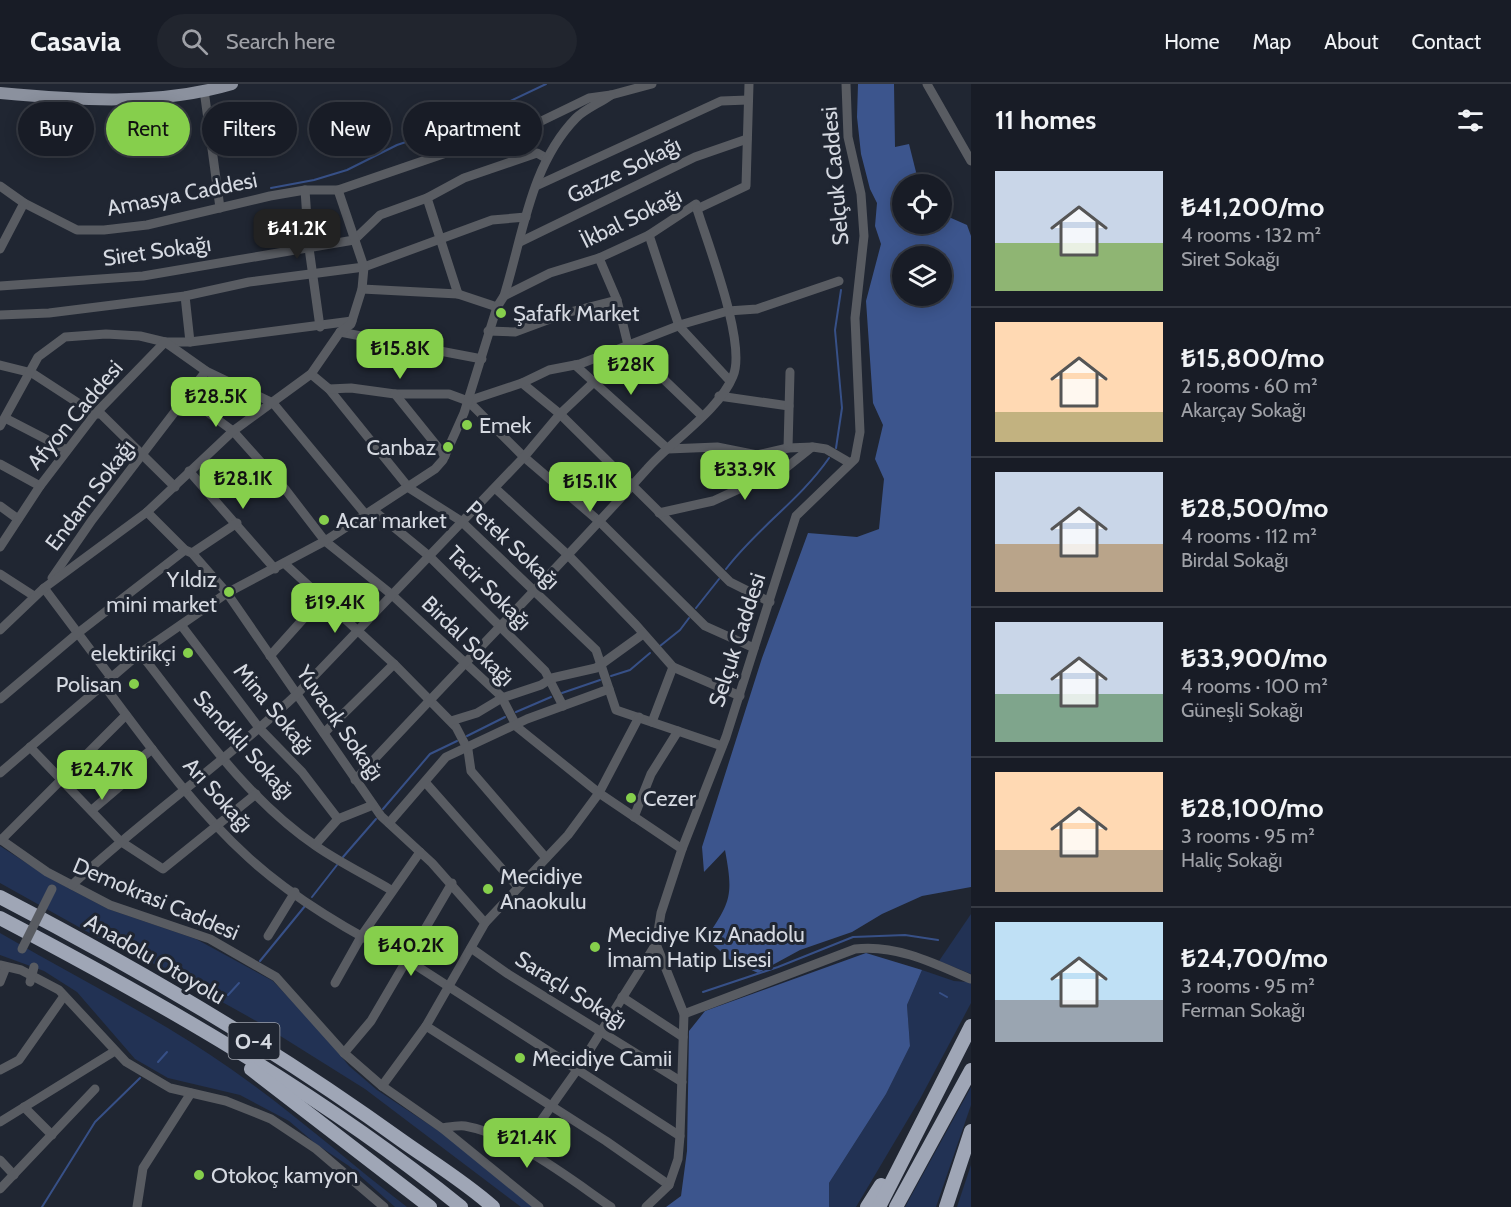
<!DOCTYPE html>
<html lang="en">
<head>
<meta charset="utf-8">
<style>
  :root { --surface:#181c26; --page:#21252e; --text:#f1f3f6; --muted:#9fa1a7; --line:#363a43; --accent:#86cf4c }
  body { margin:0; font-family:Cabin,sans-serif; background:var(--page); color:var(--text); height:100vh; display:flex; flex-direction:column; font-size:22px; white-space:nowrap }
  * { box-sizing:border-box; margin:0 }
  p { font-size:20px; color:var(--muted) }
  .icon { flex:none; width:33px; height:33px; fill:none; stroke:currentColor; stroke-width:2; stroke-linecap:round; stroke-linejoin:round }
  .map { position:relative; flex:1; overflow:hidden }
  .details { display:flex; flex-direction:column; background:var(--surface); width:540px }
  .details>* { flex:none }
  .hud { position:absolute; left:18px; top:18px; width:570px; height:54px; display:flex; gap:12px }
  .buttons { position:absolute; left:892px; top:90px; display:grid; gap:12px }
  .buttons a { display:grid; place-items:center; width:60px; height:60px; border-radius:50%; background:var(--surface); box-shadow:0 3px 15px #0003,0 0 0 2px var(--line); font-size:30px }
  .price { position:absolute; translate:-50% -51px; padding:0 14px; border-radius:12px; background:var(--accent); color:#111; font-size:20px; line-height:39px; filter:drop-shadow(0 2px 3px #0008) }
  .price::after { content:''; position:absolute; left:50%; top:36px; width:18px; height:14px; margin-left:-9px; background:inherit; clip-path:polygon(0 0,100% 0,50% 100%) }
  .price.on { background:#222; color:#fff }
  ul { padding:0; list-style:none }
  li { display:flex; align-items:center; gap:18px; height:150px; padding:0 24px }
  li+li { border-top:2px solid var(--line) }
  li span { display:grid; place-items:center; flex:none; width:168px; height:120px; border-radius:0px; color:#555 }
  li>.icon { margin-inline-start:auto }
  span .icon { width:72px; height:72px; fill:#fffc; stroke-width:1 }
  li b { font-size:26px }
  h2 { display:flex; justify-content:space-between; align-items:center; height:72px; padding:0 24px; font-size:26px }
  .chip { padding:0 21px; border-radius:27px; background:var(--surface); box-shadow:0 3px 15px #0003,0 0 0 2px var(--line); font-size:21px; line-height:54px }
  .chip.on { background:var(--accent); color:#111 }
  header { display:flex; align-items:center; gap:36px; box-sizing:border-box; height:84px; padding:0 30px; background:var(--surface); border-bottom:2px solid var(--line) }
  header strong { font-size:28px }
  nav { display:flex; gap:33px; margin-inline-start:auto; font-size:21px }
  .search { width:420px; height:54px; background:var(--page); display:flex; align-items:center; gap:15px; box-sizing:border-box; padding:0 21px; border-radius:33px; color:var(--muted); font-size:22px }
  main { display:flex; flex:1; min-height:0 }
  .map>svg:first-child { display:block }
</style>
</head>
<body>
<header>
<strong>Casavia</strong>
<div class="search"><svg class="icon" aria-label="search" viewBox="0 0 24 24"><circle cx="10" cy="10" r="6"/><path d="M15 15l6 6"/></svg>Search here</div>
<nav><a>Home</a><a>Map</a><a>About</a><a>Contact</a></nav>
</header>
<main>
<div class="map">
<svg width="971" height="1123" viewBox="0 0 971 1123">
  <rect width="100%" height="100%" fill="#202632"/>
  <!-- green -->
  <g fill="#223254">
    <polygon points="0,762 53,796 108,825 196,855 273,897 325,952 349,982 377,1006 451,1055 538,1123 521,1123 365,1005 258,938 113,857 111,861 0,799"/>
    <polygon points="971,830 971,890 939,877"/>
    <path d="M0 849C77 894 157 933 231 985 293 1028 348 1078 407 1123H395L349 1082 316 1060 289 1037 240 1011 168 994 135 975 77 908 44 887 0 871Z"/>
    <polygon points="922,886 954,897 968,898 971,893 971,919 920,1015 856,1123 829,1123 829,1099 886,1010 910,962 907,921"/>
    <polygon points="971,1003 971,1021 936,1123 905,1123"/>
    <polygon points="971,1081 971,1123 957,1123"/>
  </g>
  <!-- forest -->
  <g fill="#3c558d" fill-rule="evenodd">
    <path d="M858 0H894L895 63 909 60 919 100H903V140H942V130L967 141 971 152V803L922 812 882 830 852 848 800 866 758 889 730 876 706 854C732 817 733 810 725 766L704 788 702 763 762 574 808 449 857 453 879 445 884 395 875 375 883 341 873 319 866 217 881 160 875 142 877 119 870 105 861 70 857 33ZM903 172H942V212H903Z"/>
    <polygon points="866,869 922,886 907,921 910,962 886,1010 829,1099 829,1123 666,1123 681,1112 687,1067 689,947 705,927"/>
  </g>
  <g fill="none" stroke-linecap="round" stroke-linejoin="round">
    <!-- stream -->
    <g stroke="#375087" stroke-width="2">
      <polyline points="271,104 314,96 347,86 397,61 468,37 546,0"/>
      <polyline points="836,364 842,324 835,246 841,206"/>
      <path d="M726 485C757 444 800 416 829 374"/>
      <polyline points="696,524 719,495"/>
      <polyline points="660,562 680,546 689,534"/>
      <polyline points="611,592 630,586 650,569"/>
      <polyline points="562,609 600,596"/>
      <polyline points="516,628 551,613"/>
      <polyline points="467,652 505,633"/>
      <polyline points="383,725 430,670 457,657"/>
      <polyline points="343,773 376,735"/>
      <polyline points="312,813 337,781"/>
      <polyline points="260,877 305,822"/>
      <polyline points="703,908 778,883 853,853 905,851 938,856"/>
      <polyline points="940,909 947,913"/>
      <polyline points="228,911 239,899"/>
      <polyline points="158,978 167,968"/>
      <polyline points="42,1123 95,1038 140,994"/>
    </g>
    <!-- minor -->
    <g stroke="#595c62" stroke-width="9">
      <polyline points="927,0 971,77"/>
      <polyline points="204,6 220,124"/>
      <polyline points="0,102 24,119 77,146 104,146 147,141 270,112 305,106 338,106 490,54 525,45 589,14 611,11 652,0"/>
      <polyline points="536,102 721,17 748,16"/>
      <polyline points="305,106 309,164 320,243"/>
      <polyline points="427,114 458,210"/>
      <polyline points="649,151 679,242 730,297"/>
      <polyline points="520,158 695,73 747,55"/>
      <polyline points="0,165 24,119"/>
      <polyline points="599,174 617,216 628,261 702,332"/>
      <polyline points="0,202 143,192 354,156 380,131 427,114 464,94 537,69 546,74"/>
      <polyline points="362,205 458,210 497,223"/>
      <polyline points="185,212 190,258"/>
      <polyline points="504,212 550,189 599,174 649,151 696,120 697,125 746,102 749,0"/>
      <polyline points="0,231 49,229 185,212 249,198 364,183 492,136 526,133"/>
      <polyline points="488,247 515,248 566,229 617,216"/>
      <polyline points="340,248 482,275"/>
      <polyline points="0,281 32,289 95,330 101,330 175,403"/>
      <polyline points="575,281 668,365 717,363 757,371 788,364 813,363 826,365 850,379"/>
      <polyline points="311,290 329,305 409,404 461,437 596,566 616,626 722,662"/>
      <polyline points="522,299 560,330 730,498 770,518"/>
      <polyline points="329,305 351,304 395,310 449,310 468,317 524,373 600,438 705,542 754,564"/>
      <polyline points="395,310 445,372"/>
      <polyline points="719,312 789,322"/>
      <polyline points="187,313 233,347 285,405 325,457 391,510 501,612 517,643 599,709 682,765"/>
      <polyline points="468,317 522,299 549,286 580,280 683,240 728,227 757,225 839,197"/>
      <polyline points="5,334 67,366"/>
      <polyline points="0,342 38,273 65,253 106,250 140,252 165,258 190,258 352,237"/>
      <polyline points="788,364 790,288"/>
      <polyline points="0,380 40,402"/>
      <polyline points="189,387 275,485"/>
      <polyline points="495,404 569,472 636,541 673,583 740,612"/>
      <polyline points="0,422 18,435"/>
      <polyline points="373,426 429,472 545,587 563,622"/>
      <polyline points="147,428 185,466 192,469 227,509 381,732 432,779 485,839"/>
      <polyline points="659,429 713,417 787,383 812,363"/>
      <polyline points="0,463 40,402 95,330 165,258 206,287 273,319 366,431"/>
      <polyline points="192,469 237,439"/>
      <polyline points="284,479 394,580 456,643 468,666 471,687 546,774"/>
      <polyline points="0,490 34,512"/>
      <polyline points="52,494 92,436 206,287"/>
      <polyline points="44,504 110,592"/>
      <polyline points="181,541 260,645 302,688 338,735"/>
      <polyline points="0,546 44,504 147,428 233,347 311,290 340,248 351,240 362,205 364,183 338,106"/>
      <path d="M140 569C193 636 244 713 316 762 339 778 366 791 391 806"/>
      <polyline points="270,572 322,514"/>
      <path d="M103 600C148 660 193 723 249 774 292 813 354 851 406 875L680 1052"/>
      <polyline points="0,615 78,549 185,466"/>
      <polyline points="451,637 477,629 502,614 541,601 552,594 596,584 643,550"/>
      <polyline points="652,638 673,583"/>
      <polyline points="324,649 394,580"/>
      <polyline points="30,663 120,757 163,785 256,710"/>
      <path d="M0 689 140 569 227 509 325 457 435 385 443 376 464 329 497 223 504 212C523 152 530 81 576 34 585 25 600 19 611 11"/>
      <path d="M355 696C451 592 552 491 647 385 671 357 719 327 733 292 747 260 708 161 697 125"/>
      <polyline points="425,698 518,803"/>
      <polyline points="92,726 139,686 134,680 152,665"/>
      <polyline points="634,733 651,690 678,647"/>
      <polyline points="389,739 446,673 527,635 609,605"/>
      <polyline points="0,755 47,788 110,821 210,855 276,893 344,969 382,1002 442,1044 539,1123"/>
      <polyline points="1,756 126,631"/>
      <polyline points="315,761 338,735 373,721"/>
      <path d="M72 801C144 734 225 678 297 610L524 373 560 330 595 297"/>
      <polyline points="268,852 295,808"/>
      <polyline points="471,864 508,890 682,998"/>
      <polyline points="0,881 21,886 59,906 126,978 170,1004 226,1017 271,1035 316,1065 384,1123"/>
      <polyline points="0,898 6,883"/>
      <polyline points="335,899 362,851 420,768"/>
      <polyline points="622,913 683,953"/>
      <path d="M684 930 855 865C895 860 934 879 970 895"/>
      <polyline points="426,942 606,1057 669,1101"/>
      <polyline points="344,969 371,937 452,799"/>
      <polyline points="0,986 19,976 64,912"/>
      <polyline points="382,1002 426,942 485,839 568,751 599,709 639,633"/>
      <polyline points="24,1023 52,1051"/>
      <polyline points="0,1038 115,967"/>
      <path d="M442 1044C449 1043 458 1041 465 1042 515 1051 570 1095 611 1123"/>
      <polyline points="521,1065 577,986 656,860"/>
      <polyline points="0,1076 14,1091"/>
      <polyline points="0,1105 95,1005"/>
      <polyline points="137,1123 143,1084 191,1009"/>
      <polyline points="646,1123 669,1101 678,1075 680,1052 684,930 656,860 661,829 682,765 726,653 796,432 855,375 860,348 855,234 864,152 861,110 848,53 846,0"/>
    </g>
    <!-- major -->
    <path stroke="#8b919e" stroke-width="12" d="M0 9C76 16 158 22 232 0"/>
    <!-- highway -->
    <g stroke="#9fa6b6" stroke-width="14">
      <path d="M0 813C139 885 274 964 401 1056 432 1078 465 1098 493 1123"/>
      <path d="M0 834C160 918 320 1009 461 1123"/>
      <polyline points="251,985 430,1123"/>
      <polyline points="867,1123 881,1101"/>
      <polyline points="879,1123 971,942"/>
      <polyline points="896,1123 971,986"/>
      <polyline points="946,1123 971,1047"/>
    </g>
    <!-- minor-bridge -->
    <g stroke="#595c62" stroke-width="9">
      <polyline points="22,865 52,805"/>
      <polyline points="30,898 34,883"/>
    </g>
  </g>
  <!-- markers -->
  <g fill="#86cf4c" stroke="#202632" stroke-width="2">
    <circle cx="501" cy="229" r="6"/>
    <circle cx="467" cy="341" r="6"/>
    <circle cx="448" cy="363" r="6"/>
    <circle cx="324" cy="436" r="6"/>
    <circle cx="229" cy="508" r="6"/>
    <circle cx="188" cy="569" r="6"/>
    <circle cx="134" cy="600" r="6"/>
    <circle cx="631" cy="714" r="6"/>
    <circle cx="488" cy="805" r="6"/>
    <circle cx="595" cy="863" r="6"/>
    <circle cx="520" cy="974" r="6"/>
    <circle cx="199" cy="1091" r="6"/>
  </g>
  <g text-anchor="middle" dominant-baseline="central" stroke-width="6" stroke-linejoin="round" paint-order="stroke">
    <!-- shield labels -->
    <rect fill="#202632" stroke="#9fa3ac" stroke-width="1.5" x="228.5" y="939" width="51" height="36" rx="4.5"/>
    <g font-size="21" font-weight="bold" fill="#d5d9e1">
      <text x="254" y="957">O-4</text>
    </g>
    <!-- street labels -->
    <g font-size="22" fill="#d5d9e1" stroke="#202632">
      <text transform="translate(624 86) rotate(-26)">Gazze Sokağı</text>
      <text transform="translate(835 92) rotate(-95)">Selçuk Caddesi</text>
      <text transform="translate(182 110) rotate(-11)">Amasya Caddesi</text>
      <text transform="translate(631 134) rotate(-26)">İkbal Sokağı</text>
      <text transform="translate(157 167) rotate(-8)">Siret Sokağı</text>
      <text transform="translate(75 331) rotate(-50)">Afyon Caddesi</text>
      <text transform="translate(90 411) rotate(-53)">Endam Sokağı</text>
      <text transform="translate(513 461) rotate(43)">Petek Sokağı</text>
      <text transform="translate(489 504) rotate(45)">Tacir Sokağı</text>
      <text transform="translate(737 556) rotate(-72)">Selçuk Caddesi</text>
      <text transform="translate(468 557) rotate(44)">Birdal Sokağı</text>
      <text transform="translate(274 625) rotate(50)">Mina Sokağı</text>
      <text transform="translate(340 639) rotate(55)">Yuvacık Sokağı</text>
      <text transform="translate(244 661) rotate(48)">Sandıklı Sokağı</text>
      <text transform="translate(218 711) rotate(48)">Arı Sokağı</text>
      <text transform="translate(156 815) rotate(23)">Demokrasi Caddesi</text>
      <text transform="translate(155 875) rotate(30)">Anadolu Otoyolu</text>
      <text transform="translate(571 906) rotate(32)">Saraçlı Sokağı</text>
    </g>
    <!-- poi labels -->
    <g font-size="22" fill="#d5d9e1" stroke="#202632" text-anchor="start">
      <text x="513" y="229">Şafafk Market</text>
      <text x="479" y="341">Emek</text>
      <text x="436" y="363" text-anchor="end">Canbaz</text>
      <text x="336" y="436">Acar market</text>
      <text x="217" y="495" text-anchor="end">Yıldız<tspan x="217" dy="25">mini market</tspan></text>
      <text x="176" y="569" text-anchor="end">elektirikçi</text>
      <text x="122" y="600" text-anchor="end">Polisan</text>
      <text x="643" y="714">Cezer</text>
      <text x="500" y="792">Mecidiye<tspan x="500" dy="25">Anaokulu</tspan></text>
      <text x="607" y="850">Mecidiye Kız Anadolu<tspan x="607" dy="25">İmam Hatip Lisesi</tspan></text>
      <text x="532" y="974">Mecidiye Camii</text>
      <text x="211" y="1091">Otokoç kamyon</text>
    </g>
  </g>
</svg>
<div class="buttons">
<a><svg class="icon" aria-label="locate" viewBox="0 0 24 24"><circle cx="12" cy="12" r="6"/><path d="M12 2v4M12 18v4M2 12h4M18 12h4"/></svg></a>
<a><svg class="icon" aria-label="layers" viewBox="0 0 24 24"><path d="M12 4l9 5-9 5-9-5zM3 14l9 5 9-5"/></svg></a>
</div>
<b class="price on" style="left:297px;top:176px">₺41.2K</b>
<b class="price" style="left:400px;top:296px">₺15.8K</b>
<b class="price" style="left:631px;top:312px">₺28K</b>
<b class="price" style="left:216px;top:344px">₺28.5K</b>
<b class="price" style="left:745px;top:417px">₺33.9K</b>
<b class="price" style="left:243px;top:426px">₺28.1K</b>
<b class="price" style="left:590px;top:429px">₺15.1K</b>
<b class="price" style="left:335px;top:550px">₺19.4K</b>
<b class="price" style="left:102px;top:717px">₺24.7K</b>
<b class="price" style="left:411px;top:893px">₺40.2K</b>
<b class="price" style="left:527px;top:1085px">₺21.4K</b>
<div class="hud">
<a class="chip">Buy</a>
<a class="chip on">Rent</a>
<a class="chip">Filters</a>
<a class="chip">New</a>
<a class="chip">Apartment</a>
</div>
</div>
<section class="details">
<h2>11 homes<svg class="icon" aria-label="filters" viewBox="0 0 24 24"><path d="M4 7h16M4 17h16"/><circle cx="9" cy="7" r="2"/><circle cx="15" cy="17" r="2"/></svg></h2>
<ul>
<li><span style="background:linear-gradient(#c9d6e8 60%,#8fb573 0)"><svg class="icon" aria-label="home" viewBox="0 0 24 24"><path d="M3 11l9-7 9 7M6 9v11h12V9"/></svg></span><div><b>₺41,200/mo</b><p>4 rooms · 132 m²</p><p>Siret Sokağı</p></div></li>
<li><span style="background:linear-gradient(#ffd9b3 75%,#c2b280 0)"><svg class="icon" aria-label="home" viewBox="0 0 24 24"><path d="M3 11l9-7 9 7M6 9v11h12V9"/></svg></span><div><b>₺15,800/mo</b><p>2 rooms · 60 m²</p><p>Akarçay Sokağı</p></div></li>
<li><span style="background:linear-gradient(#c9d6e8 60%,#b9a48a 0)"><svg class="icon" aria-label="home" viewBox="0 0 24 24"><path d="M3 11l9-7 9 7M6 9v11h12V9"/></svg></span><div><b>₺28,500/mo</b><p>4 rooms · 112 m²</p><p>Birdal Sokağı</p></div></li>
<li><span style="background:linear-gradient(#c9d6e8 60%,#7fa58c 0)"><svg class="icon" aria-label="home" viewBox="0 0 24 24"><path d="M3 11l9-7 9 7M6 9v11h12V9"/></svg></span><div><b>₺33,900/mo</b><p>4 rooms · 100 m²</p><p>Güneşli Sokağı</p></div></li>
<li><span style="background:linear-gradient(#ffd9b3 65%,#b9a48a 0)"><svg class="icon" aria-label="home" viewBox="0 0 24 24"><path d="M3 11l9-7 9 7M6 9v11h12V9"/></svg></span><div><b>₺28,100/mo</b><p>3 rooms · 95 m²</p><p>Haliç Sokağı</p></div></li>
<li><span style="background:linear-gradient(#bfe0f5 65%,#9aa5b1 0)"><svg class="icon" aria-label="home" viewBox="0 0 24 24"><path d="M3 11l9-7 9 7M6 9v11h12V9"/></svg></span><div><b>₺24,700/mo</b><p>3 rooms · 95 m²</p><p>Ferman Sokağı</p></div></li>
</ul>
</section>
</main>
</body>
</html>
